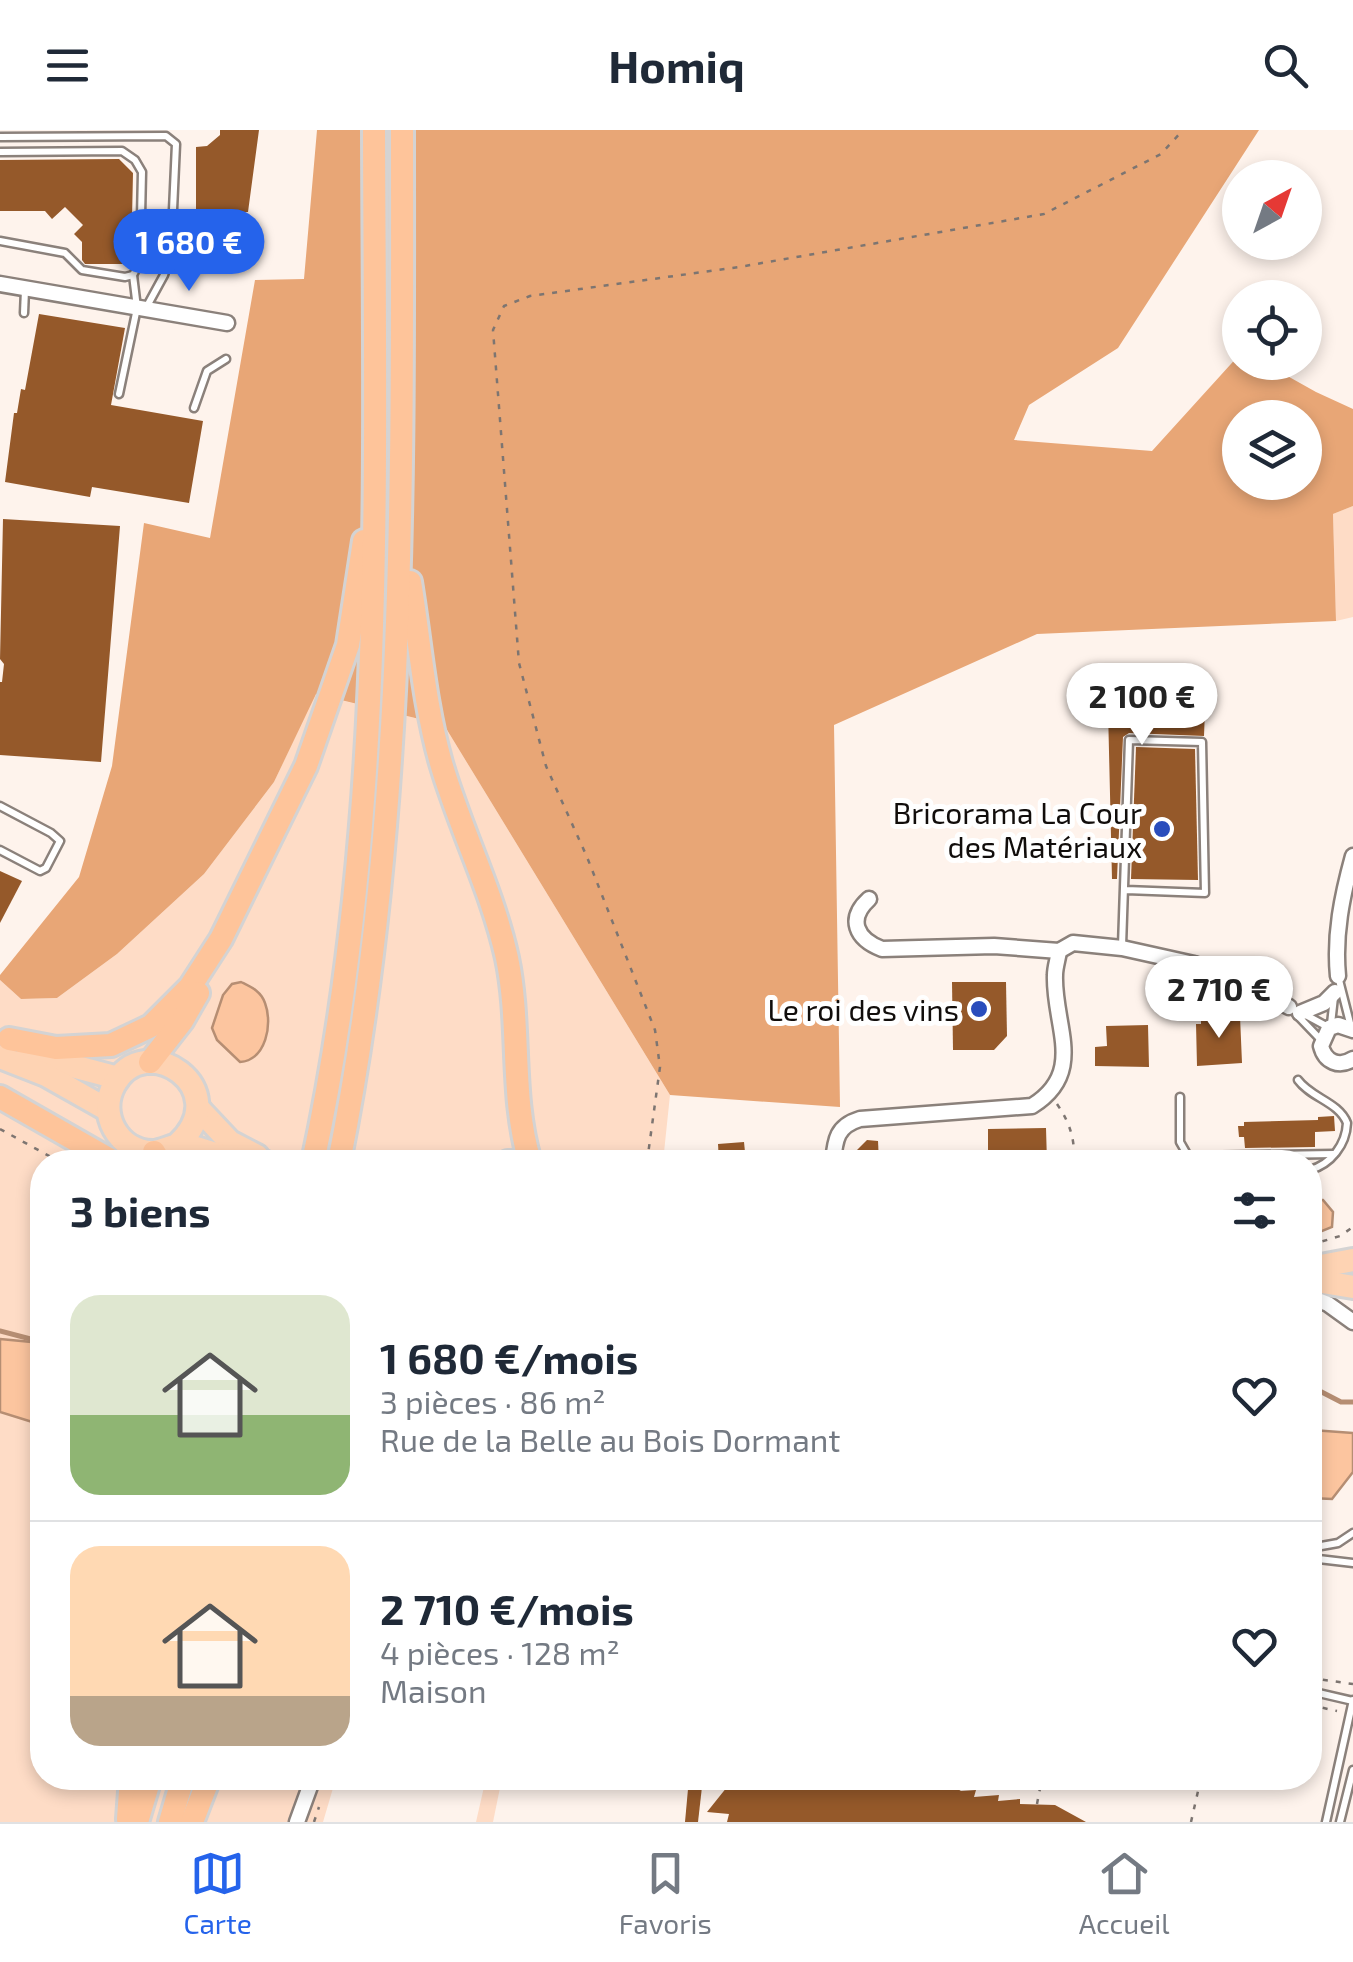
<!DOCTYPE html>
<html lang="fr">
<head>
<meta charset="utf-8">
<style>
  :root { --surface:#fff; --page:#f6f6f7; --text:#1f2937; --muted:#747a83; --line:#e0e1e3; --accent:#2563eb }
  body { margin:0; font-family:"Exo 2",sans-serif; background:var(--page); color:var(--text); height:100vh; display:flex; flex-direction:column; font-size:38px; white-space:nowrap }
  * { box-sizing:border-box; margin:0 }
  p { font-size:32px; color:var(--muted) }
  .icon { flex:none; width:55px; height:55px; fill:none; stroke:currentColor; stroke-width:2; stroke-linecap:round; stroke-linejoin:round }
  .map { position:relative; flex:1; overflow:hidden }
  .details { position:absolute; left:30px; top:1020px; width:1292px; height:640px; display:flex; flex-direction:column; background:var(--surface); border-radius:40px; box-shadow:0 5px 15px #0003 }
  .details>* { flex:none }
  .needle { width:65px; rotate:40deg }
  .controls { position:absolute; left:1222px; top:30px; display:grid; gap:20px }
  .controls a { display:grid; place-items:center; width:100px; height:100px; border-radius:50%; background:var(--surface); box-shadow:0 5px 15px #0003; font-size:50px }
  .price { position:absolute; translate:-50% -85px; padding:0 22px; border-radius:35px; background:#fff; color:#222; font-size:32px; line-height:65px; filter:drop-shadow(0 2px 5px #0008) }
  .price::after { content:''; position:absolute; left:50%; top:60px; width:30px; height:22px; margin-left:-15px; background:inherit; clip-path:polygon(0 0,100% 0,50% 100%) }
  .price.current { background:var(--accent); color:#fff }
  ul { padding:0; list-style:none }
  li { display:flex; align-items:center; gap:30px; height:250px; padding:0 40px }
  li+li { border-top:2px solid var(--line) }
  li span { display:grid; place-items:center; flex:none; width:280px; height:200px; border-radius:30px; color:#555 }
  li>.icon { margin-inline-start:auto }
  span .icon { width:120px; height:120px; fill:#fffc; stroke-width:1 }
  li b { font-size:42px }
  h2 { display:flex; justify-content:space-between; align-items:center; height:120px; padding:0 40px; font-size:42px }
  header { display:flex; justify-content:space-between; align-items:center; height:130px; padding:0 40px; background:var(--surface); font-size:45px; font-weight:700 }
  .dock { display:flex; justify-content:space-around; align-items:center; height:140px; border-top:2px solid var(--line); background:var(--surface); font-size:28px; color:var(--muted) }
  .dock a { display:grid; justify-items:center; gap:5px }
  .dock .current { color:var(--accent) }
  .map>svg:first-child { display:block }
</style>
</head>
<body>
<header><svg class="icon" aria-label="menu" viewBox="0 0 24 24"><path d="M4 6h16M4 12h16M4 18h16"/></svg>Homiq<svg class="icon" aria-label="search" viewBox="0 0 24 24"><circle cx="10" cy="10" r="6"/><path d="M15 15l6 6"/></svg></header>
<div class="map">
<svg width="1353" height="1692" viewBox="0 0 1353 1692">
  <rect width="100%" height="100%" fill="#fef3ec"/>
  <!-- green -->
  <g fill="#fedcc6">
    <polygon points="1353,376 1353,487 1336,491 1333,384"/>
    <polygon points="315,564 444,595 670,965 663,1032 42,1032 42,1648 336,1648 323,1692 0,1692 0,850 21,869 57,868 117,824 204,744 274,652"/>
    <polygon points="486,1648 502,1648 493,1692 476,1692"/>
  </g>
  <!-- forest -->
  <path fill="#e8a676" fill-rule="evenodd" d="M317 0H1259L1118 218 1029 275 1014 310 1152 321 1240 224V232L1264 233 1316 262 1353 279V376L1333 384 1336 491 1037 504 834 595 840 977 670 965 444 595 316 564 274 652 204 744 117 824 57 868 21 869 0 850V845L79 747 112 636 144 393 210 408 255 150 304 149ZM1240 288H1305V352H1240Z"/>
  <!-- water -->
  <g fill="#fcc59f" stroke="#b68e73" stroke-width="2.5">
    <path d="M241 852C251 857 261 861 265 873 273 894 266 930 240 932L217 910 212 898 223 865 232 854Z"/>
    <polygon points="1310,1070 1323,1070 1333,1082 1332,1097 1310,1106"/>
    <polygon points="0,1209 42,1213 42,1295 0,1282"/>
    <polygon points="1312,1300 1353,1303 1353,1342 1332,1369 1310,1368"/>
  </g>
  <g fill="none" stroke-linecap="round" stroke-linejoin="round">
    <!-- stream -->
    <g stroke="#b68e73" stroke-width="5">
      <polyline points="0,1201 42,1212"/>
      <polyline points="1310,1256 1341,1272 1353,1272"/>
    </g>
  </g>
  <!-- building -->
  <g fill="#95592a">
    <polygon points="220,0 259,0 248,82 196,83 196,17 207,16 220,5"/>
    <polygon points="119,29 133,43 131,134 85,134 82,130 82,112 74,104 83,95 65,77 52,89 45,81 0,81 0,30"/>
    <polygon points="39,184 125,198 111,275 203,291 189,373 92,357 90,367 5,352 14,283 17,283 21,259 25,260"/>
    <polygon points="3,389 120,396 101,632 0,625 0,552 2,552 4,534 0,529"/>
    <polygon points="1108,579 1205,579 1204,606 1129,603 1123,607 1117,749 1112,749"/>
    <polygon points="1136,617 1195,619 1198,750 1131,749"/>
    <polygon points="0,741 22,751 0,793"/>
    <polygon points="952,852 1006,852 1007,906 994,920 953,920"/>
    <polygon points="1236,885 1240,886 1242,933 1197,936 1196,894 1201,894 1201,886"/>
    <polygon points="1148,895 1149,937 1095,936 1095,917 1107,916 1106,896"/>
    <polygon points="1318,987 1334,986 1335,1001 1315,1002 1315,1017 1245,1018 1244,1007 1239,1007 1238,996 1244,996 1244,992 1318,990"/>
    <polygon points="1046,998 1047,1032 1000,1032 1000,1020 988,1020 988,999"/>
    <polygon points="867,1010 878,1011 879,1032 845,1032"/>
    <polygon points="744,1012 746,1032 719,1032 718,1014"/>
    <polygon points="689,1648 703,1648 698,1692 685,1692"/>
    <polygon points="753,1648 911,1648 923,1654 926,1649 946,1660 949,1654 961,1661 976,1660 974,1667 999,1665 998,1671 1020,1669 1020,1674 1055,1675 1086,1692 727,1692 729,1684 707,1682 731,1652 752,1656"/>
  </g>
  <g fill="none" stroke-linecap="round" stroke-linejoin="round">
    <defs>
      <g id="service">
        <polyline points="0,7 166,6 176,14 171,124 164,145 146,178"/>
        <polyline points="0,22 122,21 135,30 142,42 140,132 133,145 137,178 119,264"/>
        <polyline points="0,111 65,123 82,140 125,147 133,145"/>
        <polyline points="24,183 25,160"/>
        <polyline points="194,278 207,241 226,229"/>
        <polyline points="0,676 51,703 60,711 46,738 40,741 0,720"/>
        <polyline points="1122,816 1129,610 1202,612 1205,763 1126,760"/>
        <polyline points="1338,846 1351,897"/>
        <polyline points="1304,884 1328,897"/>
        <polyline points="1297,885 1321,910"/>
        <polyline points="1331,894 1334,867"/>
        <path d="M1298 950C1311 968 1339 972 1347 993 1346 1015 1331 1034 1310 1040"/>
        <polyline points="1180,967 1180,1012 1188,1026 1334,1024"/>
        <polyline points="1310,1418 1338,1413 1353,1403"/>
        <polyline points="1310,1428 1353,1433"/>
        <polyline points="1310,1561 1353,1571"/>
        <polyline points="1326,1692 1353,1570"/>
        <polyline points="1340,1692 1353,1640"/>
      </g>
      <g id="minor">
        <polyline points="0,154 227,193"/>
        <path d="M869 769C847 789 856 809 882 819L994 816 1059 821 1073 813 1122 818 1194 834 1249 855 1289 877"/>
        <path d="M1338 846C1334 805 1342 766 1353 726"/>
        <polyline points="1300,883 1324,873 1335,862"/>
        <path d="M1353 900 1338 895 1329 898 1321 916C1325 932 1339 938 1353 929"/>
        <path d="M833 1032C835 1009 837 996 860 989L1032 976C1087 942 1053 895 1055 845 1055 837 1058 829 1059 821"/>
        <polyline points="1310,1167 1328,1174 1353,1192"/>
        <polyline points="297,1692 313,1648"/>
      </g>
      <g id="primary">
        <polyline points="27,917 65,934 118,948"/>
        <polyline points="0,927 46,945 108,980"/>
        <polyline points="198,978 230,1012 257,1026"/>
        <path d="M178 1014C237 959 145 897 114 955 98 984 118 1021 152 1022 162 1022 172 1015 181 1015 196 1016 211 1024 226 1027 238 1030 251 1031 264 1032"/>
        <polyline points="508,1032 530,1032"/>
        <polyline points="1310,1138 1353,1130"/>
        <polyline points="1310,1150 1353,1157"/>
      </g>
      <g id="trunk">
        <path d="M410 452C420 513 424 573 441 633 460 699 492 760 507 828 521 895 510 966 530 1032"/>
        <polyline points="9,909 56,918 111,915 151,896 190,857 221,809 306,636 348,515 364,411"/>
        <polyline points="150,932 182,891 198,863"/>
        <polyline points="0,967 114,1032"/>
        <polyline points="154,1022 160,1032"/>
        <path d="M313 1032C386 693 375 345 374 0"/>
        <path d="M339 1032C407 693 402 345 402 0"/>
        <polyline points="128,1689 131,1648"/>
        <polyline points="137,1692 150,1648"/>
        <polyline points="170,1692 183,1648"/>
        <polyline points="192,1692 209,1648"/>
      </g>
    </defs>
    <!-- service casing -->
    <use href="#service" stroke="#8b817b" stroke-width="11"/>
    <!-- minor casing -->
    <use href="#minor" stroke="#8b817b" stroke-width="19"/>
    <!-- primary casing -->
    <use href="#primary" stroke="#d4d3d3" stroke-width="28"/>
    <!-- trunk casing -->
    <use href="#trunk" stroke="#d4d3d3" stroke-width="28"/>
    <!-- path -->
    <g stroke="#7d7571" stroke-width="2.5" stroke-dasharray="5 8" stroke-linecap="butt">
      <path d="M1057 974C1070 993 1075 1009 1074 1032"/>
      <polyline points="0,999 60,1032"/>
      <polyline points="647,1032 660,937 655,900 587,727 546,636 519,533 493,200 504,176 530,166 739,137 1044,84 1161,24 1183,0"/>
      <polyline points="1310,1115 1340,1106 1353,1097"/>
      <polyline points="1310,1548 1353,1554"/>
      <polyline points="1310,1575 1337,1581"/>
      <polyline points="1037,1674 1042,1648"/>
      <polyline points="314,1692 319,1677"/>
      <polyline points="1191,1692 1201,1648"/>
    </g>
    <!-- service -->
    <use href="#service" stroke="#fff" stroke-width="6"/>
    <!-- minor -->
    <use href="#minor" stroke="#fff" stroke-width="14"/>
    <!-- primary -->
    <use href="#primary" stroke="#fed3b3" stroke-width="22"/>
    <!-- trunk -->
    <use href="#trunk" stroke="#fec49a" stroke-width="22"/>
  </g>
  <!-- markers -->
  <g fill="#2a4dbc" stroke="#fff" stroke-width="4">
    <circle cx="1162" cy="699" r="10"/>
    <circle cx="979" cy="879" r="10"/>
  </g>
  <g text-anchor="middle" dominant-baseline="central" stroke-width="10" stroke-linejoin="round" paint-order="stroke">
    <!-- poi labels -->
    <g font-size="30" fill="#110d0b" stroke="#fff" text-anchor="end">
      <text x="1142" y="682">Bricorama La Cour<tspan x="1142" dy="34">des Matériaux</tspan></text>
      <text x="959" y="879">Le roi des vins</text>
    </g>
  </g>
</svg>
<div class="controls">
<a><svg class="needle" viewBox="-14 -14 28 28"><path d="M0-13l5 13h-10z" fill="#e53935"/><path d="M0 13l5-13h-10z" fill="#747a83"/></svg></a>
<a><svg class="icon" aria-label="locate" viewBox="0 0 24 24"><circle cx="12" cy="12" r="6"/><path d="M12 2v4M12 18v4M2 12h4M18 12h4"/></svg></a>
<a><svg class="icon" aria-label="layers" viewBox="0 0 24 24"><path d="M12 4l9 5-9 5-9-5zM3 14l9 5 9-5"/></svg></a>
</div>
<b class="price current" style="left:189px;top:164px">1 680 €</b>
<b class="price" style="left:1142px;top:618px">2 100 €</b>
<b class="price" style="left:1219px;top:911px">2 710 €</b>
<section class="details">
<h2>3 biens<svg class="icon" aria-label="filters" viewBox="0 0 24 24"><path d="M4 7h16M4 17h16"/><circle cx="9" cy="7" r="2"/><circle cx="15" cy="17" r="2"/></svg></h2>
<ul>
<li><span style="background:linear-gradient(#dfe7d0 60%,#8fb573 0)"><svg class="icon" aria-label="home" viewBox="0 0 24 24"><path d="M3 11l9-7 9 7M6 9v11h12V9"/></svg></span><div><b>1 680 €/mois</b><p>3 pièces · 86 m²</p><p>Rue de la Belle au Bois Dormant</p></div><svg class="icon" aria-label="heart" viewBox="0 0 24 24"><path d="M12 20l-8-8c-3-5 5-10 8-4 3-6 11-1 8 4z"/></svg></li>
<li><span style="background:linear-gradient(#ffd9b3 75%,#b9a48a 0)"><svg class="icon" aria-label="home" viewBox="0 0 24 24"><path d="M3 11l9-7 9 7M6 9v11h12V9"/></svg></span><div><b>2 710 €/mois</b><p>4 pièces · 128 m²</p><p>Maison</p></div><svg class="icon" aria-label="heart" viewBox="0 0 24 24"><path d="M12 20l-8-8c-3-5 5-10 8-4 3-6 11-1 8 4z"/></svg></li>
</ul>
</section>
</div>
<nav class="dock">
<a class="current"><svg class="icon" aria-label="map" viewBox="0 0 24 24"><path d="M3 6l6-2 6 2 6-2v14l-6 2-6-2-6 2zM9 4v14M15 6v14"/></svg>Carte</a>
<a><svg class="icon" aria-label="saved" viewBox="0 0 24 24"><path d="M7 4h10v16l-5-4-5 4z"/></svg>Favoris</a>
<a><svg class="icon" aria-label="home" viewBox="0 0 24 24"><path d="M3 11l9-7 9 7M6 9v11h12V9"/></svg>Accueil</a>
</nav>
</body>
</html>
